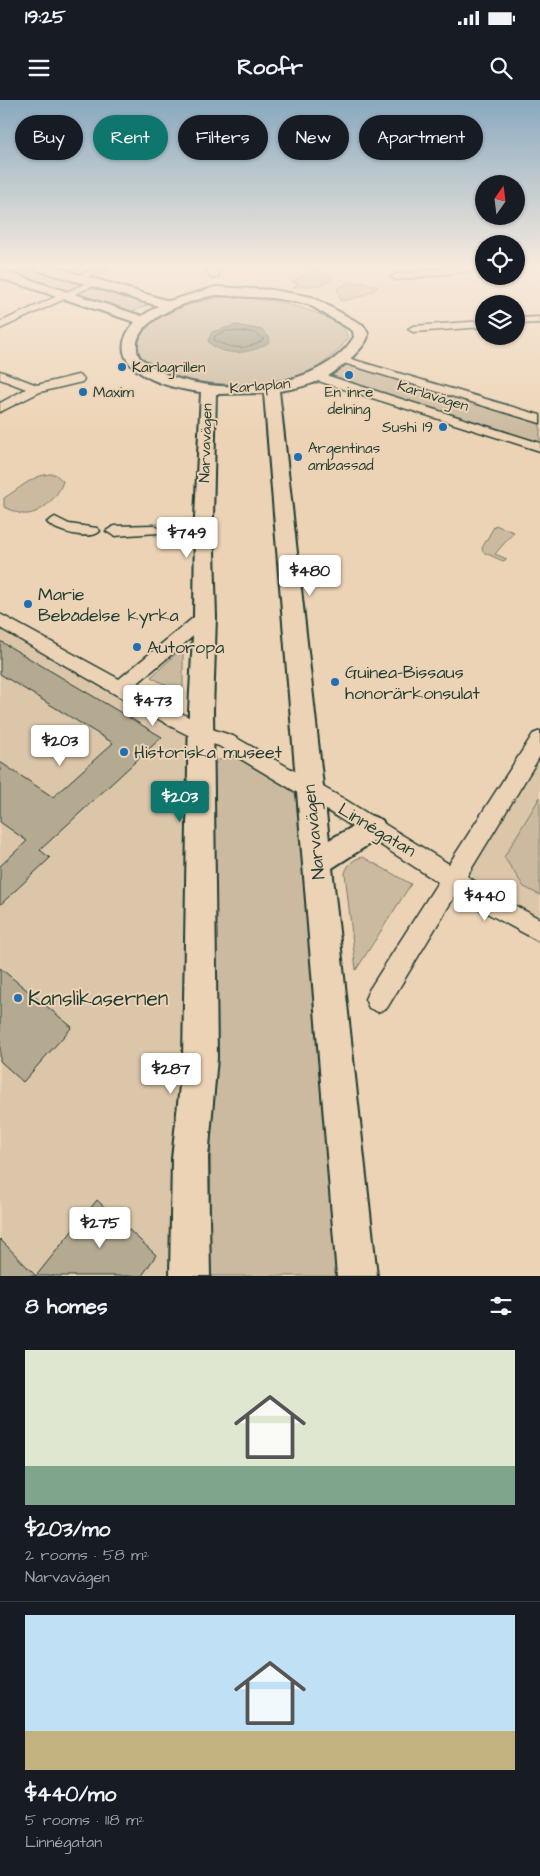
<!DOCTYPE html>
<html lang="en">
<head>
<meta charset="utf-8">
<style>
  :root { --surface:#171b24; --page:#20242c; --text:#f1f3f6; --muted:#9ea1a6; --line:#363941; --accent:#0f766e }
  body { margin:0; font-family:"Architects Daughter",sans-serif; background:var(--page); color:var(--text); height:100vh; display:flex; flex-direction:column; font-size:19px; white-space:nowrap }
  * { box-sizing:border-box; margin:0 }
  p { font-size:16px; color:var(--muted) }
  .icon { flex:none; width:28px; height:28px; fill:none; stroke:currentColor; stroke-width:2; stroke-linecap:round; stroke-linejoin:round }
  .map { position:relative; height:1176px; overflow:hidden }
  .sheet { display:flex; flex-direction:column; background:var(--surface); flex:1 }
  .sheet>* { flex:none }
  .top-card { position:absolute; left:15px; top:15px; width:510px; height:45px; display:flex; gap:10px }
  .needle { width:32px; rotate:14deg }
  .controls { position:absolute; left:475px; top:75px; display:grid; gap:10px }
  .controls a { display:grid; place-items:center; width:50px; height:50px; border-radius:50%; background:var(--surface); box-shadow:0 1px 4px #0004; font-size:25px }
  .price { position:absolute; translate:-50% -42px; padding:0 11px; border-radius:5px; background:#fff; color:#222; font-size:16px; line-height:32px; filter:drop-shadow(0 1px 2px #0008) }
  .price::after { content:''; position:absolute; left:50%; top:30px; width:15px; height:11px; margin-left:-8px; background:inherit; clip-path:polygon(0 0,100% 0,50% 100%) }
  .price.active { background:var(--accent); color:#fff }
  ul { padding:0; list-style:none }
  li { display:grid; align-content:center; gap:10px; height:265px; padding:0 25px }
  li+li { border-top:1px solid var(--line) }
  li span { display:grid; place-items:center; height:155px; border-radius:0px; color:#555 }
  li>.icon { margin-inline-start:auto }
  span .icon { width:90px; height:90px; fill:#fffc; stroke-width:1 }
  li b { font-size:21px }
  h2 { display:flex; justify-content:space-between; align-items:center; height:60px; padding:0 25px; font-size:21px }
  .chip { padding:0 18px; border-radius:22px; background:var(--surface); box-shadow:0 1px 4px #0004; font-size:18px; line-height:45px }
  .chip.active { background:var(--accent); color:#fff }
  .status { display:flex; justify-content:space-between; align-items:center; height:35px; padding:0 25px; background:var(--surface); direction:ltr }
  .status svg { height:14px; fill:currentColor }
  header { display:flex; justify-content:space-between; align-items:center; height:65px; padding:0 25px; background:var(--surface); font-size:22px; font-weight:700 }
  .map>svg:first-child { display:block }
</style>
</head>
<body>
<div class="status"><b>19:25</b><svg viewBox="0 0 49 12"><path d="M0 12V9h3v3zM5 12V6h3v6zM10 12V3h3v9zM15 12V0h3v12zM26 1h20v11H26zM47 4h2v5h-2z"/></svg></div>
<header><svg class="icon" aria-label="menu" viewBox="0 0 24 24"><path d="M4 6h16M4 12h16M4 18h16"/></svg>Roofr<svg class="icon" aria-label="search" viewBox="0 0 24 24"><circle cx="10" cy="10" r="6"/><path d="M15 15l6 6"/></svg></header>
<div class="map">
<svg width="540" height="1176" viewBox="0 0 540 1176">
  <rect width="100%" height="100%" fill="#edd3b5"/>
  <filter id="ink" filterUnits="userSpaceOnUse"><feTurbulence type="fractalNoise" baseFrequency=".02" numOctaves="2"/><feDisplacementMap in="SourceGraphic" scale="10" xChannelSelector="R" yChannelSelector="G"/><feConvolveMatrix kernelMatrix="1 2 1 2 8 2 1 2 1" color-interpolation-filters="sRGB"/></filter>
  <g filter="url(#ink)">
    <!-- built -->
    <g fill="#dcc6aa">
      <polygon points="0,518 187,623 190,649 184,810 178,1176 0,1176"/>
      <polygon points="540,636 540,835 448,782"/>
    </g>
    <!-- green -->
    <g fill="#cbbaa0" stroke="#757c6a">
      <polygon points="0,167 33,167 84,183 64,192 0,171"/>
      <polygon points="313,170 326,173 331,179 321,185 294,187 299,184 292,182"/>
      <path d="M347 183H364L378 187C365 197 355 198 341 201L337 189Z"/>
      <polygon points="94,186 149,204 130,213 74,195"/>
      <path d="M235 196C260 198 342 210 348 238 340 250 325 264 312 270 274 289 174 292 144 259 109 220 211 196 235 196Z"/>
      <polygon points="349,264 540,323 540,344 331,275"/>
      <path d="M55 374 63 381C59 396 40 416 23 414 16 413 10 409 4 407V398C21 388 34 373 55 374Z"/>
      <polygon points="495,425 514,432 495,454 507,459 503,461 483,452 482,448"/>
      <polygon points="178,552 183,554 183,590 180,593 151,577"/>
      <polygon points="228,657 236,657 292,691 298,698 337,1176 210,1176 213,666 219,660"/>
      <polygon points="540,697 540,795 524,787 504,757"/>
      <path d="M363 757 411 784 356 870 345 773C348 764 353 759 363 757Z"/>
    </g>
    <!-- water -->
    <path fill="#9b9882" stroke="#697463" d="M236 225 262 230 270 238 269 242C254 254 220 258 208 241L212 232Z"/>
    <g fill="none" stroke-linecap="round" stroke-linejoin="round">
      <!-- shore -->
      <path stroke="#516153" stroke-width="1" d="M227 231 253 232 264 239C249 251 229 249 214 240L215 236Z"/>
    </g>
    <!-- building -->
    <g fill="#b4a991" stroke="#1f3d34">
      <polygon points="0,541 162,637 40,750 50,758 0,805 0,766 27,741 0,722 0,662 53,697 113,643 0,574"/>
      <polygon points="0,868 72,927 23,982 0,961"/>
      <polygon points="97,1100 156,1155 142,1176 36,1176"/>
      <polygon points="0,1139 36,1176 0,1176"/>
    </g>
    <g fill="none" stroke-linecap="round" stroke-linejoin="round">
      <!-- minor-tunnel -->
      <polyline stroke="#c4b59b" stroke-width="14" stroke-dasharray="14 7" stroke-linecap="butt" points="153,430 190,429"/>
      <defs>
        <g id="minor">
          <polygon points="97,167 110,167 81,180 73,178"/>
          <polygon points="205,167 215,167 219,176 217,178 211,178"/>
          <polygon points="453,167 481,167 476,170 396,180 391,177 396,174"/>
          <polygon points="91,181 99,183 0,229 0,222"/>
          <polygon points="540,217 540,223 516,224 516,218"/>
          <polygon points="484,221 484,227 413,232 408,229 413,226"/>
          <polygon points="341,256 540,315 540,323 337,261 337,257"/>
          <polygon points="0,271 37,285 78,275 84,279 82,282 40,292 0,312 0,303 26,289 0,279"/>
          <polygon points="316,272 540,343 540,351 312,279 310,276"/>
          <path d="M55 417 69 424 97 428 100 431C92 441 55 432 47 422Z"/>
          <polygon points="190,424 204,424 212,429 204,434 185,432 182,429"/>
          <polygon points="153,425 161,430 158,433 114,436 106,431 114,426"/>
          <polygon points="205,511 211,513 214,517 211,521 133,587 209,628 233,636 344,699 449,764 533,634 540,631 540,656 467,776 490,792 540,819 540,842 474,806 456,794 387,908 378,912 369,908 365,899 369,890 438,782 328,711 219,646 196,639 174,628 0,528 0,514 119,579 199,513"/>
        </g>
        <path id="tertiary" d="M36 167H55L169 201 216 187 272 190 312 197 363 225C365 228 368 232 368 235 368 247 331 276 321 280 307 286 293 289 279 291L329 740 372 716 382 720 386 728 382 736 332 768 377 1176H337L264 293 216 294 213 417 216 517 213 610 217 958 208 1058 210 1176H170L172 1058 183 958 189 610 194 517 195 417 201 292C166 289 96 267 135 222L0 178V170L142 216 158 206 38 170ZM216 195 272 198 308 204 353 231 354 237C322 289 228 295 176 278 162 273 151 266 139 257 124 221 190 200 216 195Z"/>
      </defs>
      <!-- minor casing -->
      <use href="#minor" stroke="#1f3d34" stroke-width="3"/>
      <!-- tertiary casing -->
      <use href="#tertiary" stroke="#1f3d34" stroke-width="4"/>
      <!-- minor -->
      <use href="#minor" fill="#edd3b5" fill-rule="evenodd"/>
      <!-- tertiary -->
      <use href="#tertiary" fill="#edd3b5" fill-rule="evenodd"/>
    </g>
  </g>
  <!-- sky -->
  <linearGradient id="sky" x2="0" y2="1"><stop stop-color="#89a9bf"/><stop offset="0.5" stop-color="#f7ebde"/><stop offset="1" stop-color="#f7ebde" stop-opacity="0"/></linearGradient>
  <rect width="540" height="332" fill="url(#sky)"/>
  <!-- markers -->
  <g fill="#1f6fb2" stroke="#edd3b5" stroke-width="2">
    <circle cx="122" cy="267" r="5"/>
    <circle cx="349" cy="275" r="5"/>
    <circle cx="83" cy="292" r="5"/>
    <circle cx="443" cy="327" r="5"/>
    <circle cx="298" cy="357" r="5"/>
    <circle cx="28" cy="504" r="5"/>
    <circle cx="137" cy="547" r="5"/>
    <circle cx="335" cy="582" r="5"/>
    <circle cx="124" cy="652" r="5"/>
    <circle cx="18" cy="898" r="5"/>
  </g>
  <g text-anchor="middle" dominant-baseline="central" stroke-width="4" stroke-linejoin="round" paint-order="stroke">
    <!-- far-poi labels -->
    <g font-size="15" fill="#1f3d34" stroke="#edd3b5" text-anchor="start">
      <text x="132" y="267">Karlagrillen</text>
      <text x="93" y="292">Maxim</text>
      <text x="349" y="292" text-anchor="middle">En inre<tspan x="349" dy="17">delning</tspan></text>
      <text x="433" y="327" text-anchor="end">Sushi 19</text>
      <text x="308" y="348">Argentinas<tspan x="308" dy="17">ambassad</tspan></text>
    </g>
    <!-- far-street labels -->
    <g font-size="15" fill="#1f3d34" stroke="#edd3b5">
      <text transform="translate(260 286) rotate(-5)">Karlaplan</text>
      <text transform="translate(433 296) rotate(17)">Karlavägen</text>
      <text transform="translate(206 343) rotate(-88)">Narvavägen</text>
    </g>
    <!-- poi labels -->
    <g font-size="18" fill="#1f3d34" stroke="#edd3b5" text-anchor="start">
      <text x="38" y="494">Marie<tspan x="38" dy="21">Bebådelse kyrka</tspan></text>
      <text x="147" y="547">Autoropa</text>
      <text x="345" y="572">Guinea-Bissaus<tspan x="345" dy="21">honorärkonsulat</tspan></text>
      <text x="134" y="652">Historiska museet</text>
    </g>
    <!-- street labels -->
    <g font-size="18" fill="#1f3d34" stroke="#edd3b5">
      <text transform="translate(377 730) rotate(31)">Linnégatan</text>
      <text transform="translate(314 732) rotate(-96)">Narvavägen</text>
    </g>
    <!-- near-poi labels -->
    <g font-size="21" fill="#1f3d34" stroke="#edd3b5" text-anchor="start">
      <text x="28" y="898">Kanslikasernen</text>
    </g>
  </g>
</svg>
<div class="controls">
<a><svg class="needle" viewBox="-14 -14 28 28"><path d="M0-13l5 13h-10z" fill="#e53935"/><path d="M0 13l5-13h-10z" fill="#9ea1a6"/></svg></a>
<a><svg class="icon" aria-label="locate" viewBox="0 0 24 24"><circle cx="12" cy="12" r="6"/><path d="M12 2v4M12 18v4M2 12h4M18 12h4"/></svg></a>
<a><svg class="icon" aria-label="layers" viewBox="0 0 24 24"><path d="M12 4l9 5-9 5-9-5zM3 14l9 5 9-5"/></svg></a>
</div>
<b class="price" style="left:187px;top:459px">$749</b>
<b class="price" style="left:310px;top:497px">$480</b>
<b class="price" style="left:153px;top:627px">$473</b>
<b class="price" style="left:60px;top:667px">$203</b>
<b class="price active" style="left:180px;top:723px">$203</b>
<b class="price" style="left:485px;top:822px">$440</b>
<b class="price" style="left:171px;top:995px">$287</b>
<b class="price" style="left:100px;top:1149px">$275</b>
<div class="top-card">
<a class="chip">Buy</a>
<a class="chip active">Rent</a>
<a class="chip">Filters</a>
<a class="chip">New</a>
<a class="chip">Apartment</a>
</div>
</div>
<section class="sheet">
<h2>8 homes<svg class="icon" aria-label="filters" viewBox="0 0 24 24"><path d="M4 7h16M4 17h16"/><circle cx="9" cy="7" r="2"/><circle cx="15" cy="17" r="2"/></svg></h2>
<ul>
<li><span style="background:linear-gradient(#dfe7d0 75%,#7fa58c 0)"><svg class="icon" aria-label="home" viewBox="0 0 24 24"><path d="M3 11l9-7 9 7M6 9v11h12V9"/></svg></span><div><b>$203/mo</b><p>2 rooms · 58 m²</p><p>Narvavägen</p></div></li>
<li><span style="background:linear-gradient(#bfe0f5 75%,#c2b280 0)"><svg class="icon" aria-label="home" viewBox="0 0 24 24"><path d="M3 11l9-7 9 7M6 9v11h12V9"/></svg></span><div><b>$440/mo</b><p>5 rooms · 118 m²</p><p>Linnégatan</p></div></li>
</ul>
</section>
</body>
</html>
